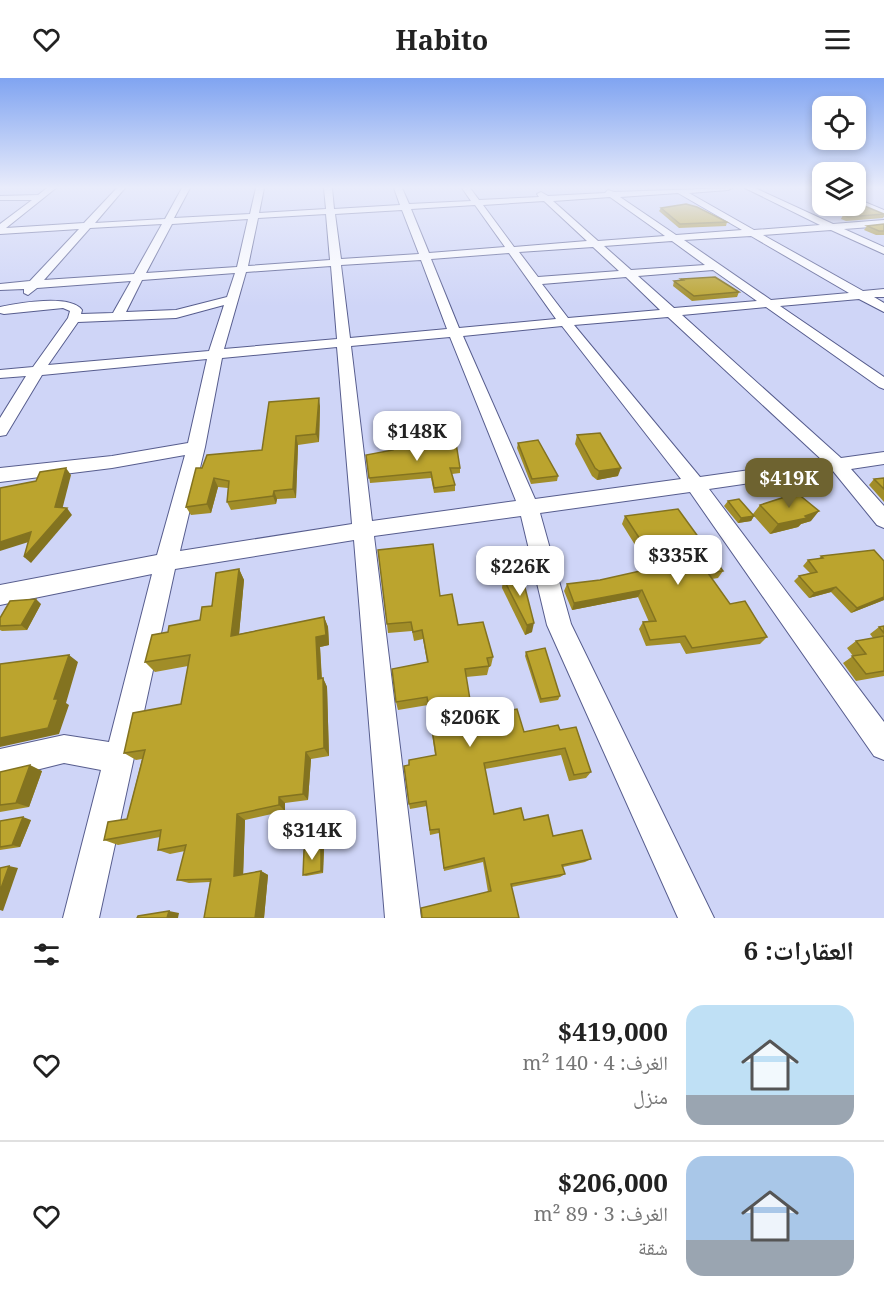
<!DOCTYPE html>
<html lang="ar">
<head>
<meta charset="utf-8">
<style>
  :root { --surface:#fff; --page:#f6f6f6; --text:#222; --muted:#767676; --line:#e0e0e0; --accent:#6e6330 }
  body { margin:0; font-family:"Noto Serif","Noto Naskh Arabic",serif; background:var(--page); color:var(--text); direction:rtl; height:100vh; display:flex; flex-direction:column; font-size:22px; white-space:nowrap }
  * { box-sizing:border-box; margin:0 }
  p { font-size:20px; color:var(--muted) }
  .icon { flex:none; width:33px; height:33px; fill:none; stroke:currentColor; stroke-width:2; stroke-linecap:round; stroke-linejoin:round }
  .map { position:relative; height:840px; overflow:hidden; direction:ltr }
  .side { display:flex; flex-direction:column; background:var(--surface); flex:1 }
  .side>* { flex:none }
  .buttons { position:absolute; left:812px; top:18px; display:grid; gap:12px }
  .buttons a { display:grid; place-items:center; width:54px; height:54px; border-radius:12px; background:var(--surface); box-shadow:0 3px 9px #0003; font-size:30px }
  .price { position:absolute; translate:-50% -51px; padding:0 14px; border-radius:12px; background:#fff; color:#222; font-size:20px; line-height:39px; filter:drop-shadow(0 2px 3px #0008) }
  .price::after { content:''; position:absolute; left:50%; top:36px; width:18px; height:14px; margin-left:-9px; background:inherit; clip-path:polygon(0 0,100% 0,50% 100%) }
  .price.current { background:var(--accent); color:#fff }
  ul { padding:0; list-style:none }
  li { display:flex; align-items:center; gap:18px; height:150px; padding:0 30px }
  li+li { border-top:2px solid var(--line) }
  li span { display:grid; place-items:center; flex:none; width:168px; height:120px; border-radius:18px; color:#555 }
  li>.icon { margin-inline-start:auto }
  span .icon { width:72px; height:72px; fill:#fffc; stroke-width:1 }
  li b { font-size:26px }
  h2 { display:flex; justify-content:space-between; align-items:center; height:72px; padding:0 30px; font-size:26px }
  header { display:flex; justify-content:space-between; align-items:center; height:78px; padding:0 30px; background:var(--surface); font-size:27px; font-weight:700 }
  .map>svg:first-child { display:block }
</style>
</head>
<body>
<header><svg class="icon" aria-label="menu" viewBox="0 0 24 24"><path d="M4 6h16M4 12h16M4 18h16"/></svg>Habito<svg class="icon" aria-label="heart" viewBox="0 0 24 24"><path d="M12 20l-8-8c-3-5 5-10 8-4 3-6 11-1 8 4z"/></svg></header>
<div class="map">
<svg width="884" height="840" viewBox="0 0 884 840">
  <rect width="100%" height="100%" fill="#cfd5f7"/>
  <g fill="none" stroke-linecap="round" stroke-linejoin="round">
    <defs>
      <g id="minor">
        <path d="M47 110H56L6 150 84 145 117 110H125L95 145 165 141 182 110H190L174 140 250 136 256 110H264L259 135 326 131 324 110H332L334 131 400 127 394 110H402L409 126 471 123 462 110H470L479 122 539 119 537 116 541 114 548 118 605 115 608 112 614 114 732 110 728 112 689 115 754 152 820 147 745 110H755L833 146 884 142V148L844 151 884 169V176L831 152 763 157 863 213 884 211V219H874L884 225V234L859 221 780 228 884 299V311L879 309 766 229 682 237 841 380 884 374V386L851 391 884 428V450L877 447 833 393 709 411 884 644V682L874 678 690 414 540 435 571 546 714 840H678L547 547 521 438 374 458 421 840H385L354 462 175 491 99 840H63L101 692 64 685 0 701V671L64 657 109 664 152 496 0 527V507L157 477 185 377 112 390 0 404V390L112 378 188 365 207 281 42 297 6 357 0 358V340L26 298 0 300V292L33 289 68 240 70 233 63 230 4 236 0 235V229C19 225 70 216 82 232L81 236 113 235 131 203 37 210 28 217 24 215V211L0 212V206L30 203 79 151 0 156V146L32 122H0V118L38 117ZM678 115 742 152 676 157 620 119ZM610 119 665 158 598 163 553 123ZM544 123 587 163 514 169 483 127ZM475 127 505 169 429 175 411 131ZM402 132 419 176 341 181 335 136ZM326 136 330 182 248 188 258 140ZM248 141 237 189 146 195 172 146ZM162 146 134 196 44 202 90 150ZM751 158 849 215 771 222 684 162ZM672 163 705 187 631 192 604 168ZM593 169 619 193 538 199 519 174ZM509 175 556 241 459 250 431 181ZM421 182 447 251 350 260 341 187ZM331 188 337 261 224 271 246 194ZM713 192 757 223 674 230 638 198ZM235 195 227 219 176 232 126 234 142 202ZM626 199 660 232 568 240 542 206ZM224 227 209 273 48 287 78 244 176 240ZM668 239 822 382 700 399 574 247ZM562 248 681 401 535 421 463 258ZM450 259 516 423 372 443 351 268ZM337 269 352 446 180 473 205 369 222 280Z"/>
        <polygon points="855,120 884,132 884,138 855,126"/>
      </g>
    </defs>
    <!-- minor casing -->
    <use href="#minor" stroke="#575d8e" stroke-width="2"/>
    <!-- minor -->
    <use href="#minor" fill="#fff" fill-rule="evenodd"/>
  </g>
  <!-- wall -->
  <g fill="#a18d28">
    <polygon points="823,128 855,128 884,136 884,138 883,140 846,143 841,141 843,137"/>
    <polygon points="661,130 727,144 726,148 679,150 659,133"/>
    <polygon points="884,146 884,157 876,157 864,152 867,148"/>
    <polygon points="681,201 739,214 737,219 692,223 673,208 674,203 681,202"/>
    <polygon points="320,328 319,364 298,367 296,420 277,421 276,426 231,432 227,424 228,410 218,409 211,435 191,437 186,429 202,390 262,372"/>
    <polygon points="577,357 618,398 597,402 592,398 575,366"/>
    <polygon points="518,365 558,398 557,403 531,406 517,370"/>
    <polygon points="366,377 460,390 460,395 452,396 455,407 455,413 434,415 431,400 370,405"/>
    <polygon points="884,400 884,424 869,407 874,401"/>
    <polygon points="728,423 753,436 760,427 811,443 801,446 798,449 770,456 754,438 751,443 738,445 724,428"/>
    <polygon points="625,438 723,493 718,500 712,501 730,526 767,559 760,566 686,576 680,565 646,568 639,551 643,544 649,544 638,519 572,532 564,513 567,506 600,502 650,491 622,446"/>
    <polygon points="821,478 884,483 884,522 851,535 831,514 809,520 794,503 799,498 810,495 803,488 808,482 819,481"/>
    <polygon points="239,491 244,502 239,556 324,539 328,549 329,567 320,569 322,600 323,600 327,609 329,678 311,681 308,722 285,725 285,733 245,742 243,796 261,793 268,797 264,840 204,840 210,804 189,805 177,802 185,773 170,776 158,772 160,759 118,767 104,762 127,741 142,681 136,682 124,675 181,626 188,588 155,594 145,584 168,554 200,542"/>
    <polygon points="503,500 532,554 525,557 502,510"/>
    <polygon points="440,518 458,547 493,579 491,588 489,589 487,597 466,599 473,640 524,654 560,652 591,694 586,700 569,703 561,677 485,691 494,736 524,742 591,781 585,784 563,789 565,796 560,799 488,814 483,784 444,793 439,755 430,757 427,728 410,731 409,726 409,687 435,677 428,627 398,632 396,624 427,584 423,561 414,563 412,553 388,555 387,546"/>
    <polygon points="41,526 27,552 2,553 0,552 0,540"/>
    <polygon points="884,548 884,598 856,603 843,585 853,578 847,570 856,563 873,560 870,556 879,549"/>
    <polygon points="526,574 560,618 558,622 540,625 525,578"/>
    <polygon points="42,693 29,729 0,734 0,694"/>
    <polygon points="31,742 20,769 0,772 0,743"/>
    <polygon points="321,768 324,770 323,795 306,798 303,797"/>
  </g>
  <!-- shaded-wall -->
  <g fill="#837320">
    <polygon points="319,320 320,328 319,364 316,356"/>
    <polygon points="296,358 298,367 296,420 293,411"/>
    <polygon points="66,390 71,397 61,436 55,429"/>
    <polygon points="621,390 618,398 597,402 599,393"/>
    <polygon points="214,400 218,409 211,435 207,426"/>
    <polygon points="274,413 277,421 276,426 273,418"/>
    <polygon points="67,430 72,437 31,485 24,479"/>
    <polygon points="819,433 811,443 801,446 798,449 770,456 778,446"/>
    <polygon points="754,438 751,443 738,445 741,440"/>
    <polygon points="31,454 38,461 0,473 0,464"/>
    <polygon points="239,491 244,502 238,568 231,558"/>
    <polygon points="836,509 831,514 809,520 814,515"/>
    <polygon points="642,512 638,519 572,532 574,525"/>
    <polygon points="884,519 884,522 851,535 857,530"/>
    <polygon points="36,521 41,526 27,552 21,547"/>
    <polygon points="324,539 328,549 329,567 320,569 322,610 318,601 316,559"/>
    <polygon points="534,545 532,554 525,557 527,547"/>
    <polygon points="69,577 78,584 66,625 69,627 59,656 0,669 0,660 54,621"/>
    <polygon points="323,600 327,609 329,678 324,670"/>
    <polygon points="306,674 311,681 308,722 303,716"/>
    <polygon points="30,687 42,693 29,729 16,725"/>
    <polygon points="279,719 285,725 285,733 279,727"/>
    <polygon points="237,736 245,742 243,801 234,798"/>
    <polygon points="23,739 31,742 20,769 12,767"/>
    <polygon points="321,768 324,770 323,795 321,793"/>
    <polygon points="9,788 18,790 3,833 0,832 0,813"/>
    <polygon points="261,793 268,797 264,840 255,840"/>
    <polygon points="169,833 179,835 178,840 167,840"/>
  </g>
  <!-- building -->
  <g fill="#bba42e" stroke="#837320" stroke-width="1.5">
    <polygon points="855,124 884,136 848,139 843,137 853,136 834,128 855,128"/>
    <polygon points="686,126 697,129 727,144 680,146 661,130"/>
    <polygon points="884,146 884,153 879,153 867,148"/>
    <polygon points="715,199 739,214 694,218 674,203 683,202 681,201"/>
    <polygon points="319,320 316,356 296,358 293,411 274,413 273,418 227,424 229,403 214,400 207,426 186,429 196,390 202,390 207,377 262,372 269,324"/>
    <polygon points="600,355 621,390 599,393 595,390 577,357"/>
    <polygon points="538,362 558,398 532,401 518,365"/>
    <polygon points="456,365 460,390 450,390 455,407 434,410 431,394 369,400 366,377 393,372 393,369"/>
    <polygon points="66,390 55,429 67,430 24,479 31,454 0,464 0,410 36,403 40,394"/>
    <polygon points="884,400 884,411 874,401"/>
    <polygon points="797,415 819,433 805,438 807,440 778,446 760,427"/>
    <polygon points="739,421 754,438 741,440 728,423"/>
    <polygon points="678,431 723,493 708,495 730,526 745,523 767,559 692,570 685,558 650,562 643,544 656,543 642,512 574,525 567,506 600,502 658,489 625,438"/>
    <polygon points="433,466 440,518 452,516 458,547 483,544 493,579 487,580 489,588 465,591 473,640 517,631 524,654 558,647 560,652 576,649 591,694 574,697 565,670 484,685 494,736 521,730 524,742 548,737 553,758 582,752 591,781 562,787 565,796 511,806 519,840 422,840 421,830 491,813 484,780 444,790 439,751 430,752 426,723 409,726 404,688 409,687 409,682 436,677 427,619 396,624 392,591 428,584 422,552 413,554 411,544 387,546 378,472"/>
    <polygon points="874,472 884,483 884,519 857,530 836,509 814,515 799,498 817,494 808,482 823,480 821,478"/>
    <polygon points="239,491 231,558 324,539 326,557 316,559 318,601 323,600 324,670 306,674 303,716 279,719 279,727 237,736 234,798 261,793 255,840 204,840 211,801 177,802 186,767 158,772 161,752 104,762 108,744 127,741 145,672 124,675 133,635 181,626 190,577 145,584 152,557 168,554 169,548 200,542 202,529 212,528 216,495"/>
    <polygon points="522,498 534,545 527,547 503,500"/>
    <polygon points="36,521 21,547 0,548 0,540 10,523"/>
    <polygon points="884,548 884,555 879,549"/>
    <polygon points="884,558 884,593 866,596 852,578 866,576 856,563"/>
    <polygon points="545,570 560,618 541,621 526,574"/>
    <polygon points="69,577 54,621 58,621 48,650 0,660 0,586"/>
    <polygon points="30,687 16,725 0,727 0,694"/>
    <polygon points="23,739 12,767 0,769 0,743"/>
    <polygon points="321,768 321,793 303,797 304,772"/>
    <polygon points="9,788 0,813 0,790"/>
    <polygon points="169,833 167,840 137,840 138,838"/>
  </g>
  <!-- sky -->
  <linearGradient id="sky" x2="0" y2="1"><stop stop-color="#80a4f1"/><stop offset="0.48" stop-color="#e9ecfb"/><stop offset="1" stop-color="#e9ecfb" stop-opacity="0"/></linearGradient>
  <rect width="884" height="228" fill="url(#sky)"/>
</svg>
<div class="buttons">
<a><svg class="icon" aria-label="locate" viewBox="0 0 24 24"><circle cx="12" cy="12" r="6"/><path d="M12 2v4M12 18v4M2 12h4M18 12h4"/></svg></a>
<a><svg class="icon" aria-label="layers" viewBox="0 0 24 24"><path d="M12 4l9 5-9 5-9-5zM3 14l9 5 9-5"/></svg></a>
</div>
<b class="price" style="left:417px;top:384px">$148K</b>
<b class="price current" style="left:789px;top:431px">$419K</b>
<b class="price" style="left:678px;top:508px">$335K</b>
<b class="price" style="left:520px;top:519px">$226K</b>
<b class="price" style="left:470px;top:670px">$206K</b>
<b class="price" style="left:312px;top:783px">$314K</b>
</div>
<section class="side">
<h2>العقارات: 6<svg class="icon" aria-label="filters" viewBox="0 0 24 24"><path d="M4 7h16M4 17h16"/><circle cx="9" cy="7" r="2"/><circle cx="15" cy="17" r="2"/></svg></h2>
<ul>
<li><span style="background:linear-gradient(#bfe0f5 75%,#9aa5b1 0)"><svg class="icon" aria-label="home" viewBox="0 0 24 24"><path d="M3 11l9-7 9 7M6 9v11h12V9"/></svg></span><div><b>$419,000</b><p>الغرف: 4 · 140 m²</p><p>منزل</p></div><svg class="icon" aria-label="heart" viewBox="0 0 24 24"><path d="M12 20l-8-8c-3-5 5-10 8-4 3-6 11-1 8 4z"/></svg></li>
<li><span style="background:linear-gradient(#a9c7e8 70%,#9aa5b1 0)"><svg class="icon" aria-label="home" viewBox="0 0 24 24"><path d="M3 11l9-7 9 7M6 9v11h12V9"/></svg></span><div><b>$206,000</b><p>الغرف: 3 · 89 m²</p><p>شقة</p></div><svg class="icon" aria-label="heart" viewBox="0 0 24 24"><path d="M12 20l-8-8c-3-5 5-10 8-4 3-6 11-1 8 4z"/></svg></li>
</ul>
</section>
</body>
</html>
